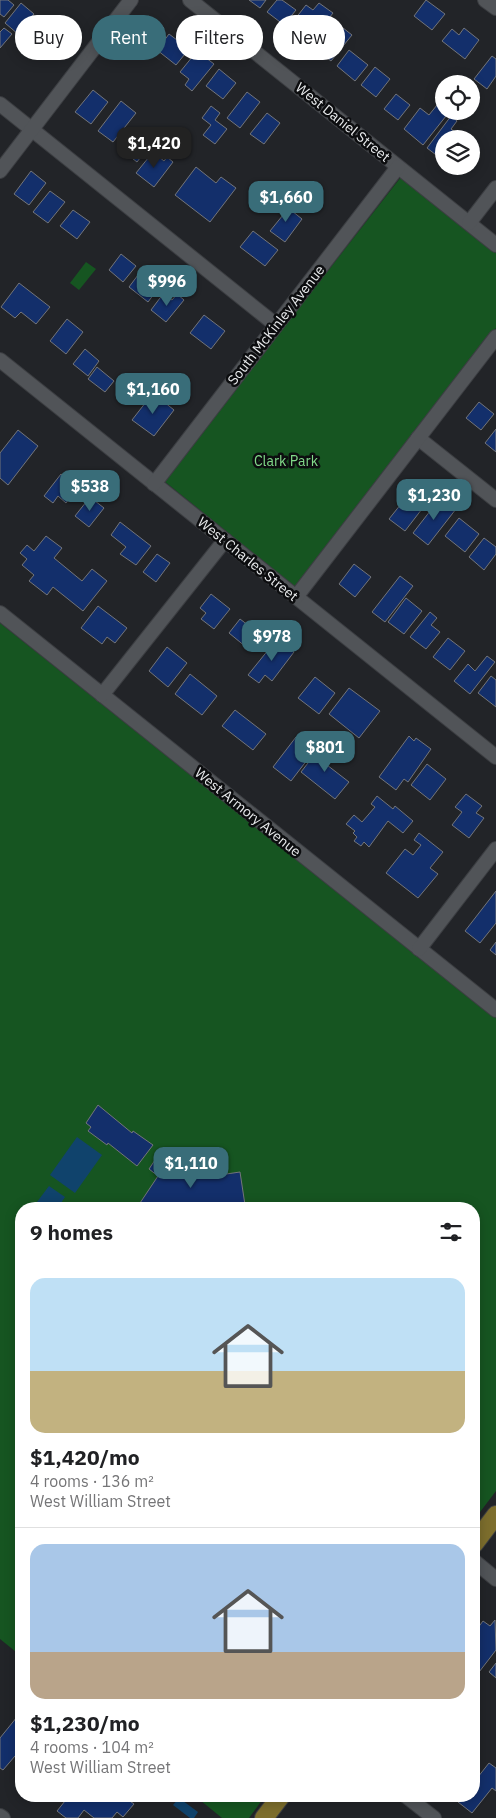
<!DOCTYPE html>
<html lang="en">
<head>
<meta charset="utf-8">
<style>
  :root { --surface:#fff; --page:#f2f2f2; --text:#202124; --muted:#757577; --line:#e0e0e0; --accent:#396d79 }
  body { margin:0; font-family:"IBM Plex Sans",sans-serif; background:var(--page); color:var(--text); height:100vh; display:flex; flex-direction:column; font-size:19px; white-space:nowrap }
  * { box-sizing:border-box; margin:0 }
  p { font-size:16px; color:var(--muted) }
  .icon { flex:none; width:28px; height:28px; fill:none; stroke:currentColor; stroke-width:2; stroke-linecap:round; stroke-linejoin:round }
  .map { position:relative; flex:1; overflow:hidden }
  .panel { position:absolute; left:15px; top:1202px; width:465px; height:600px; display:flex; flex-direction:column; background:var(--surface); border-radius:20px; box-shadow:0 2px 12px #0003 }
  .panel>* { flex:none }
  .guide { position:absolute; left:15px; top:15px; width:466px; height:45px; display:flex; gap:10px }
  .fabs { position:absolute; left:435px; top:75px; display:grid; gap:10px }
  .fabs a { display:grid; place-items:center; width:45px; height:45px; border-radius:50%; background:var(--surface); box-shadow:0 2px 12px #0003; font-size:25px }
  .price { position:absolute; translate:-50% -42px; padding:0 11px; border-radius:10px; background:var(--accent); color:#fff; font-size:16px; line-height:32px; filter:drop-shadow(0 1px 2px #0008) }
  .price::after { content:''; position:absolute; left:50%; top:30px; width:15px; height:11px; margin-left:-8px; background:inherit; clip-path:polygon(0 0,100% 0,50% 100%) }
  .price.selected { background:#222; color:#fff }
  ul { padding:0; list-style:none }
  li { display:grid; align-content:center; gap:10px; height:265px; padding:0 15px }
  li+li { border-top:1px solid var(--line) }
  li span { display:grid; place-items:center; height:155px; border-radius:15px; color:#555 }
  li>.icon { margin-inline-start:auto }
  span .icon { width:90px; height:90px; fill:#fffc; stroke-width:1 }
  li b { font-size:21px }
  h2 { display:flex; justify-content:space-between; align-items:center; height:60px; padding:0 15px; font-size:21px }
  .tag { padding:0 18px; border-radius:22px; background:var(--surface); box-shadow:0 2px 12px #0003; font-size:18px; line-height:45px }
  .tag.selected { background:var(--accent); color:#fff }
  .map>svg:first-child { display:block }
</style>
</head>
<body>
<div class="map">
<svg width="496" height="1818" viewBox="0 0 496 1818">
  <rect width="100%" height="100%" fill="#222428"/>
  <!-- green -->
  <g fill="#165521">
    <polygon points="401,177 496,251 496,328 295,587 164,481"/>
    <polygon points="86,262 96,269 79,290 70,283"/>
    <polygon points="0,623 496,1018 496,1491 474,1520 474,1209 21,1209 21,1656 0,1639"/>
    <polygon points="195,1796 265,1796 249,1818 222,1818"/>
  </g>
  <!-- water -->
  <g fill="#10436c">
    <polygon points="77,1137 102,1155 75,1193 50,1175"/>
    <polygon points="49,1186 65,1197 57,1209 38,1209 34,1206"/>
    <polygon points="179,1798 198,1812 194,1818 190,1818 173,1805"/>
  </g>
  <!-- building -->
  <g fill="#132f6b" stroke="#73757a">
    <polygon points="0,0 8,0 14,5 4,17 0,14"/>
    <polygon points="249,0 266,0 260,8"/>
    <polygon points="277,0 282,0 296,10 284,25 267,12"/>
    <polygon points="426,0 445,14 432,30 414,16"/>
    <polygon points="21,3 34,14 18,34 5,23"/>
    <polygon points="319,3 333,13 309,44 288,28 306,5 313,10"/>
    <polygon points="148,16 164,28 155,40 139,28"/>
    <polygon points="333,20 352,35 331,61 312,46"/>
    <polygon points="4,28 12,34 0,48 0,32"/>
    <polygon points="464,28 479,40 465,59 442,41 452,29 459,35"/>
    <polygon points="169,34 189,49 176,65 157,50"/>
    <polygon points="349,50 368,65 355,81 337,66"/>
    <polygon points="197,51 214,64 192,91 185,85 189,79 180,72"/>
    <polygon points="492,56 496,59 496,76 487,89 474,79"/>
    <polygon points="375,67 390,79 376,97 361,85"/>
    <polygon points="219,69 236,83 223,99 206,86"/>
    <polygon points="93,90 108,102 91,124 75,112"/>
    <polygon points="247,92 260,102 240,128 227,118"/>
    <polygon points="396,94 410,105 398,120 384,109"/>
    <polygon points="441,100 444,102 444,111 450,111 423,145 404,129 420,108 429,115"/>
    <polygon points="121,101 136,113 113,142 98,131"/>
    <polygon points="211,106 220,113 215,120 227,129 215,144 203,135 211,125 202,118"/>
    <polygon points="267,113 280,123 264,144 250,134"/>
    <polygon points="451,116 457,121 451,129 464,139 444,139 444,161 427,148"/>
    <polygon points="133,130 151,144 137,162 119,148"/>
    <polygon points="153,152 164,161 167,157 173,162 154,187 136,173"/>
    <polygon points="196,167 216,183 221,177 236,188 210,222 175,195"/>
    <polygon points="31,171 46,183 29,205 14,194"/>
    <polygon points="50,191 65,202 48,223 33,212"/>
    <polygon points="282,203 302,219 285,242 270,231 283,215 277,210"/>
    <polygon points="73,210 90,222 77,239 60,226"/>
    <polygon points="253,231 278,250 265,266 240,247"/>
    <polygon points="121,254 136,266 123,282 109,270"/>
    <polygon points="144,267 163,282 148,302 129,287"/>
    <polygon points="19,283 50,307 36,324 21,312 15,318 1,307"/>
    <polygon points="163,294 172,300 177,294 184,300 166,322 151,310"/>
    <polygon points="204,315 225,331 211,349 190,333"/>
    <polygon points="67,319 83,332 66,354 50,341"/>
    <polygon points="85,349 99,361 88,376 73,364"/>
    <polygon points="97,367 114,381 105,392 88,379"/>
    <polygon points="153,393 174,410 154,436 132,420"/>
    <polygon points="479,402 494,414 481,430 466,418"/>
    <polygon points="496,429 496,452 485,443"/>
    <polygon points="18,430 38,446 8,485 0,478 0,453"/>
    <polygon points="61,474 77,487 66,503 58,496 53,503 44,496"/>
    <polygon points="417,484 432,496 405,531 389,519"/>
    <polygon points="90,497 104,508 89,527 75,516"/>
    <polygon points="441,497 456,509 428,545 413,533"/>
    <polygon points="459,518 479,534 465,552 445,536"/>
    <polygon points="120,522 151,546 136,565 120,554 126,547 111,535"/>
    <polygon points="46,536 62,548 54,558 82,581 92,569 107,581 83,611 53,587 47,595 29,581 34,575 22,565 27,559 20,553 27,545 34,551"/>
    <polygon points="484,538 496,547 496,554 484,570 469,557"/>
    <polygon points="157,554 170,563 156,582 143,572"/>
    <polygon points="354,564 371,577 355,597 339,584"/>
    <polygon points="400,576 413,586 385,622 372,612"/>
    <polygon points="211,594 230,609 214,629 201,619 206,613 200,608"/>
    <polygon points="406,598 422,611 404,634 388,622"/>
    <polygon points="98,606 127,628 115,643 107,637 102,644 81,628"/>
    <polygon points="430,612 437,618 431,625 440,632 426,649 410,637"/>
    <polygon points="240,619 257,632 246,647 229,633"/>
    <polygon points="448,638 465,651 450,670 433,657"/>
    <polygon points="277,639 294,652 272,681 265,675 259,683 248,675"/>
    <polygon points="167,647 187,663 168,687 149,671"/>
    <polygon points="487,656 495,662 470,694 454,681 468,664 475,671"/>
    <polygon points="190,674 217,696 202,715 175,694"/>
    <polygon points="491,676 496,680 496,707 478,693"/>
    <polygon points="315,677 335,693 319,714 298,698"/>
    <polygon points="349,688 380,711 359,738 329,714"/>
    <polygon points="235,710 266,734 253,750 222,726"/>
    <polygon points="409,736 414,741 416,738 431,749 408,782 404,779 396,790 379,777"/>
    <polygon points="296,737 314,751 291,781 273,767"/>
    <polygon points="322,745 334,755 327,765 349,782 335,799 301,772"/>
    <polygon points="427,764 446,779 430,800 411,785"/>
    <polygon points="466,794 482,806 476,813 484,818 469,838 452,825 462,812 455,807"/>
    <polygon points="377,796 393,809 395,806 413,821 403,833 388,821 369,847 364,842 361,846 354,841 357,837 353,833 355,831 346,824 354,815 362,822 375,807 371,804"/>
    <polygon points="419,833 443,852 430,868 438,874 418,898 386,873 405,849 413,855 421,845 414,840"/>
    <polygon points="496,891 496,923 480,943 465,931"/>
    <polygon points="496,942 496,955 490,950"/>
    <polygon points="98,1105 132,1133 133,1131 153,1145 137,1166 108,1143 107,1145 88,1131 91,1127 86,1123"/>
    <polygon points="161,1151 199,1178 240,1172 245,1205 251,1209 136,1209 158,1176 149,1169"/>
    <polygon points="495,1620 496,1650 476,1676 474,1674 474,1633 483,1621 490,1626"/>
    <polygon points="496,1663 496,1678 489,1672"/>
    <polygon points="21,1712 21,1760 15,1756 3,1770 0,1768 0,1738"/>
    <polygon points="489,1763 496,1768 496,1791 492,1788 472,1813 458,1802 463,1796 474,1796 474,1782"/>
    <polygon points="69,1796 129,1796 127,1799 134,1804 123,1817 117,1812 112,1818 94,1818 84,1810 78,1818 66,1818 57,1811"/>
  </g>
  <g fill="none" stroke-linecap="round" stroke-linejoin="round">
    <defs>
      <g id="minor">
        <polyline points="190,0 496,245"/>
        <polyline points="485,0 496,8"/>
        <polyline points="0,104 276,325"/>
        <polyline points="0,171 131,0"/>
        <polyline points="469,223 496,188"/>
        <polyline points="0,360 496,757"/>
        <polyline points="418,438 496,500"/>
        <polyline points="154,484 398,167"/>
        <polyline points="296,597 496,337"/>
        <polyline points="0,613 496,1010"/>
        <polyline points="102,695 225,540"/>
        <polyline points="419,949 496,849"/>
        <polyline points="474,1561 496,1579"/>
        <polyline points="406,1796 434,1818"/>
        <polyline points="0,1816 3,1818"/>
      </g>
      <g id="major">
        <polyline points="474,1544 496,1515"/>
        <polyline points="264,1818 281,1796"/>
      </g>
    </defs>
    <!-- minor casing -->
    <use href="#minor" stroke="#3c3e42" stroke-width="16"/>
    <!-- major casing -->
    <use href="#major" stroke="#3c3e42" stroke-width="20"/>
    <!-- minor -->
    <use href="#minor" stroke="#515458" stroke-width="14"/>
    <!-- major -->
    <use href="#major" stroke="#7d6e2d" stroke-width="18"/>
  </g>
  <g text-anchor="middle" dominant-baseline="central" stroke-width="5" stroke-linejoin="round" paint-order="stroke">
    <!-- street labels -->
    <g font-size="14" fill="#eaecee" stroke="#0c0d0f">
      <text transform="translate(343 122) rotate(39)">West Daniel Street</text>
      <text transform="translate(276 325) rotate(-52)">South McKinley Avenue</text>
      <text transform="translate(248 559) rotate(39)">West Charles Street</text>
      <text transform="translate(248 812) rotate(39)">West Armory Avenue</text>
    </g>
    <!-- park labels -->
    <g font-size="14" fill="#82da8a" stroke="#0c0d0f">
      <text x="286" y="461">Clark Park</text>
    </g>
  </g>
</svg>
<div class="fabs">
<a><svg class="icon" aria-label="locate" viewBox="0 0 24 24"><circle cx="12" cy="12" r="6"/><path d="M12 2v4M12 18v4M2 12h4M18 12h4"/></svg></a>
<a><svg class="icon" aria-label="layers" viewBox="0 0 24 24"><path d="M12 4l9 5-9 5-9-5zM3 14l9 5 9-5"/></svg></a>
</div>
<b class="price selected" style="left:154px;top:169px">$1,420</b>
<b class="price" style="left:286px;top:223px">$1,660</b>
<b class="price" style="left:167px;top:307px">$996</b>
<b class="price" style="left:153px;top:415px">$1,160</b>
<b class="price" style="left:90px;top:512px">$538</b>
<b class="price" style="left:434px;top:521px">$1,230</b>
<b class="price" style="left:272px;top:662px">$978</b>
<b class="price" style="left:325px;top:773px">$801</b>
<b class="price" style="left:191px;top:1189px">$1,110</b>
<div class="guide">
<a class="tag">Buy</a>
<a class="tag selected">Rent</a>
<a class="tag">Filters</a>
<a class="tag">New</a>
</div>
<section class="panel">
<h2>9 homes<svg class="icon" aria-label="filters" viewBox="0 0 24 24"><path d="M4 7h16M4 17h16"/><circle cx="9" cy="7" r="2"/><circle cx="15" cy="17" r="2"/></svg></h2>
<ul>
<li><span style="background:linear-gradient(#bfe0f5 60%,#c2b280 0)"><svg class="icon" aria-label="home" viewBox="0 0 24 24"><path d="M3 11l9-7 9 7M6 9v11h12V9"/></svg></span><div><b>$1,420/mo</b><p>4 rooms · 136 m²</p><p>West William Street</p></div></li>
<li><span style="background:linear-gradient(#a9c7e8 70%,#b9a48a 0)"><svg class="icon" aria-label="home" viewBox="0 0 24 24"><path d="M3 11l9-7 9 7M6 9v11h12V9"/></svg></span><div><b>$1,230/mo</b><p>4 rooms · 104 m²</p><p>West William Street</p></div></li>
</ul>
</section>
</div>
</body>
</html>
